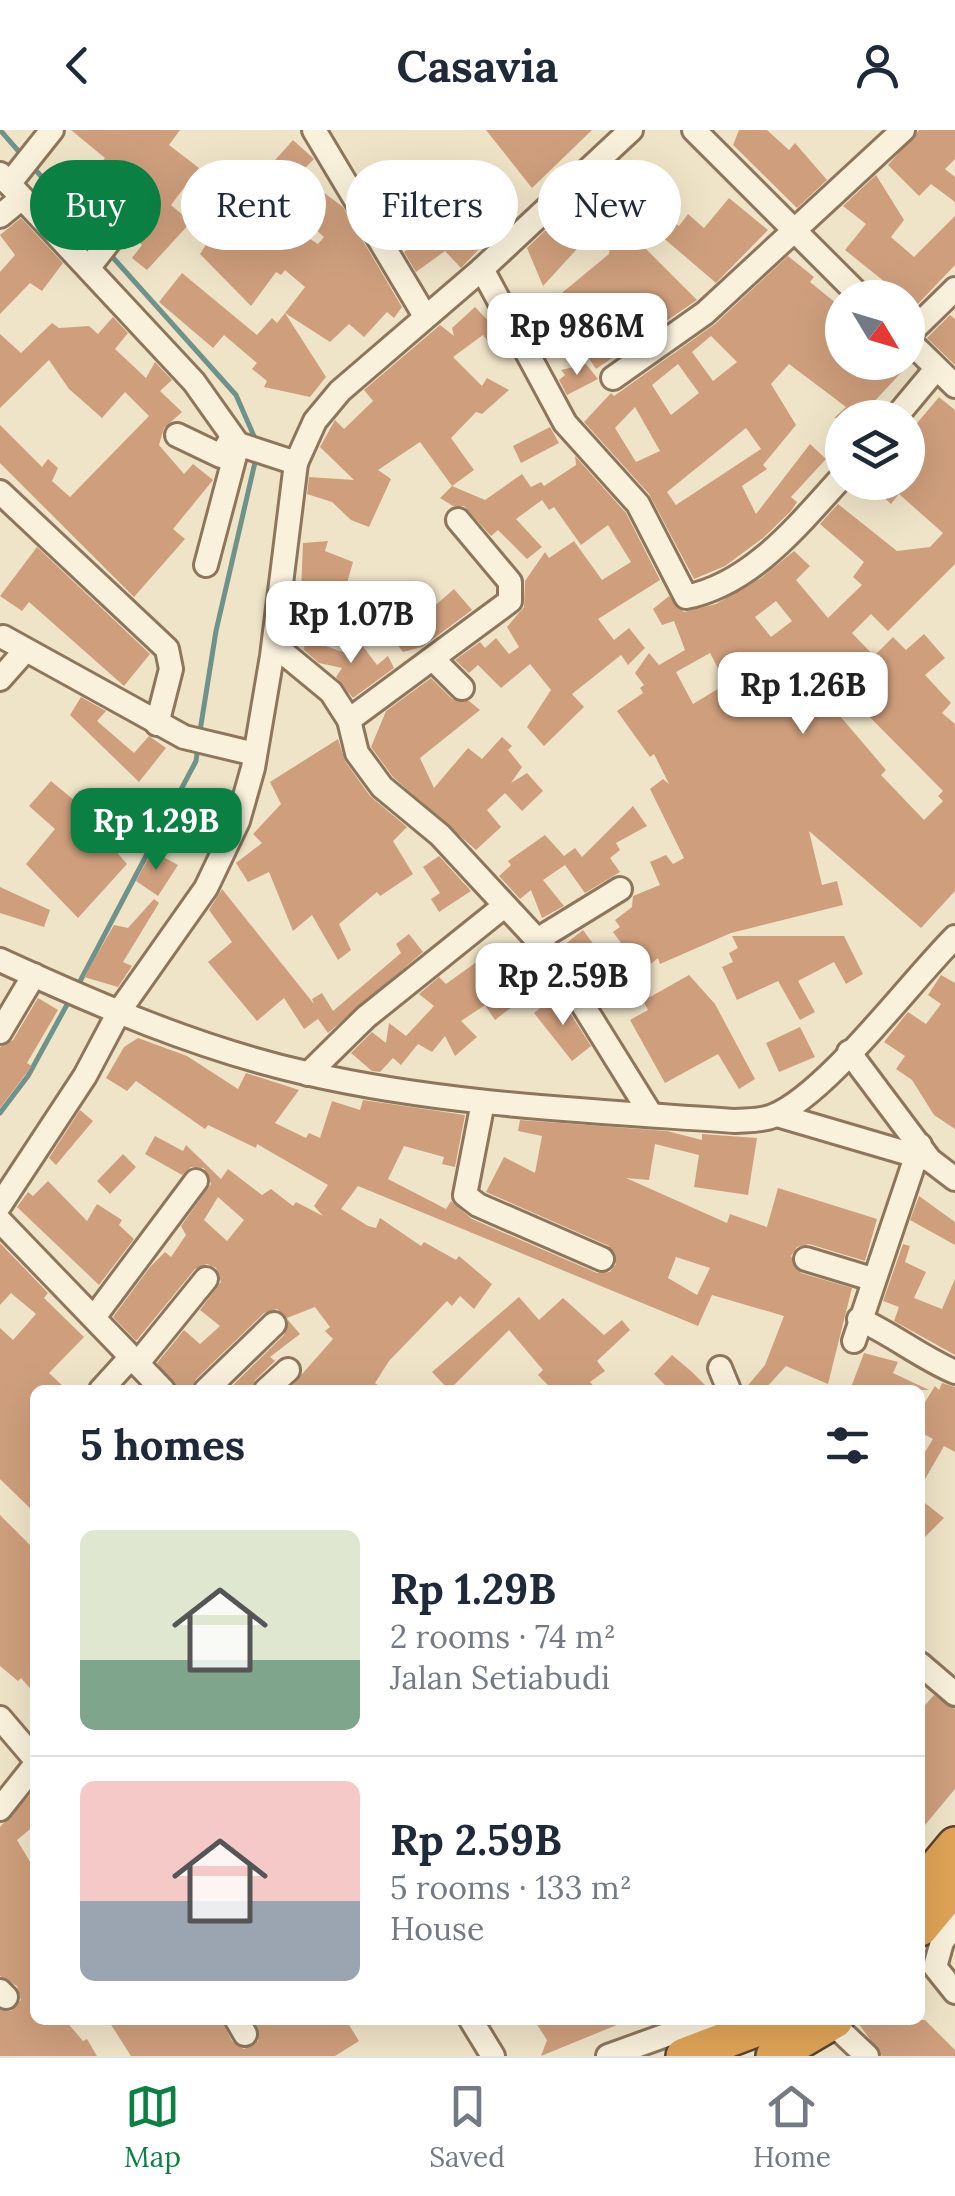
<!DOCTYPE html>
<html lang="en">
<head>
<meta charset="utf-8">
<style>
  :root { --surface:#fff; --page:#f6f6f7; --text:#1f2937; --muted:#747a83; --line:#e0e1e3; --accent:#0b8043 }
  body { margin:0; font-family:Lora,serif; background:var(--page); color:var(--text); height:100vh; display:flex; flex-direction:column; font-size:38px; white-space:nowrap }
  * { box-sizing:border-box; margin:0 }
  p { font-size:32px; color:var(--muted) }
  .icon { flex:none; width:55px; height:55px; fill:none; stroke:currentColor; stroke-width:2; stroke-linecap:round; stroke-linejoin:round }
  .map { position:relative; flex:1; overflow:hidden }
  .sheet { position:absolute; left:30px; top:1255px; width:895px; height:640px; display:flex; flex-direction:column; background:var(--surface); border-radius:15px; box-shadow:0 10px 40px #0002 }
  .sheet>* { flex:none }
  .guide { position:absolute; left:30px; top:30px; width:895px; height:90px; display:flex; gap:20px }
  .needle { width:65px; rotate:128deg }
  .buttons { position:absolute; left:825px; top:150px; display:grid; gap:20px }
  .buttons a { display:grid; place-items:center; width:100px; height:100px; border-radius:50%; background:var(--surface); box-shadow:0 10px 40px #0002; font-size:50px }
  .price { position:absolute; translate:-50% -85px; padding:0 22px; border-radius:20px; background:#fff; color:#222; font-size:32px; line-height:65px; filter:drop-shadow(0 2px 5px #0008) }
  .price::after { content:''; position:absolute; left:50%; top:60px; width:30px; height:22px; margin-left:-15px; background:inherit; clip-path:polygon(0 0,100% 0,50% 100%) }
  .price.on { background:var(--accent); color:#fff }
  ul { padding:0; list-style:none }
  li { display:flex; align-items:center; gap:30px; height:250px; padding:0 50px }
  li+li { border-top:2px solid var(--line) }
  li span { display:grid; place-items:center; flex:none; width:280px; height:200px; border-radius:15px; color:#555 }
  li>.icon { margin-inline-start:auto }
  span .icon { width:120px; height:120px; fill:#fffc; stroke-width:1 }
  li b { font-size:42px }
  h2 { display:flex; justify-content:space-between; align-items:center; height:120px; padding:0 50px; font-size:42px }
  .pill { padding:0 35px; border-radius:45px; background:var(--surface); box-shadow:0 10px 40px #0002; font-size:35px; line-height:90px }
  .pill.on { background:var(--accent); color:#fff }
  header { display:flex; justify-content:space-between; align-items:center; height:130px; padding:0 50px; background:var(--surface); font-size:45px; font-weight:700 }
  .dock { display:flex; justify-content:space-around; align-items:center; height:140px; border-top:2px solid var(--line); background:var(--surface); font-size:28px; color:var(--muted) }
  .dock a { display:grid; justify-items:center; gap:5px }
  .dock .on { color:var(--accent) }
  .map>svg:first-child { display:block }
</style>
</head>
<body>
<header><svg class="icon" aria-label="back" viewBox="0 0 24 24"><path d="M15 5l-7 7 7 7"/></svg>Casavia<svg class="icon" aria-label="person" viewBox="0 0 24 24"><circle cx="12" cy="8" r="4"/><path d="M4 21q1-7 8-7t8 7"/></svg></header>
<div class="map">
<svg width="955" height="1926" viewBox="0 0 955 1926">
  <rect width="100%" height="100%" fill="#f0e4c8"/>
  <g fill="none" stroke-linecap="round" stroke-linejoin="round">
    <!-- stream -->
    <g stroke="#6f938a" stroke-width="5">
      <polyline points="0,0 21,24"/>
      <polyline points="32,36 101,114"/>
      <polyline points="108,122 236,265 257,313"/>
      <polyline points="200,601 216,501 256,328"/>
      <polyline points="77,857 196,631 198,617"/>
      <polyline points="0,983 28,946 69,871"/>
    </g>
  </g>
  <!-- building -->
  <g fill="#cf9f7d" fill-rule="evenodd">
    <polygon points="71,0 180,0 169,15 199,38 171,75 191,92 147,140 132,128 142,115 137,110 148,95 144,92 149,81 144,69 128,67 113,82 96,68 86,81 72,69 105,28"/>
    <polygon points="486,0 592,0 532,58"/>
    <polygon points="739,0 767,0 789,20 795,13 827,50 797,78 733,15"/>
    <polygon points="919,0 955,0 955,29 945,39 955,47 955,72 931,54 919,66 888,35"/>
    <polygon points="293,10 314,29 299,44 343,77 402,177 394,188 387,182 364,207 349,194 330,212 285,183 305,157 285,140 281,145 276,142 251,176 200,124 211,107 218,112 245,68 318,114 324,107 259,48"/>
    <polygon points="467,30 513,64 496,91 501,96 461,138 445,121 416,142 404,122 449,91 426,74 449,43"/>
    <polygon points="876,45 904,90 891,107 914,127 955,86 955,135 914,178 908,179 908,168 895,168 881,156 885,152 845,120 866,94 843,76"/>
    <polygon points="598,52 622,76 610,94 582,66"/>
    <polygon points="729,68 768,100 716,153 646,93 658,79 679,96 688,84 704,98"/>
    <polygon points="21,88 63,133 42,161 30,153 0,184 0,142 15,125 0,105"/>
    <polygon points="551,95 577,119 543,156 527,118"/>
    <polygon points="628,101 697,170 596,239 570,199 564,201 551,172 609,124 610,116"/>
    <path d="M788 126 814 147 810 152 842 178V232L910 233 859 288H834L846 277 789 234 771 254 796 295 763 335 767 339 742 356 756 384 810 314 826 329 791 367 797 372 791 381 763 408 725 436 694 449 649 364 584 292 611 263 614 266 715 194ZM711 206 737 232 713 251 692 222ZM678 234 699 263 671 285 652 255ZM635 277 660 321 636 332 615 298ZM746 298 761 319 676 375 667 362Z"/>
    <polygon points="182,143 257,205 272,188 277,193 285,183 326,247 310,267 264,257 267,251 252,239 257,233 224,205 213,218 159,172"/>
    <polygon points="475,177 499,202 489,213 483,205 453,227 482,256 487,248 509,260 482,284 476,282 451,308 474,340 452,356 420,312 378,340 391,349 369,397 351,390 332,372 307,364 309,347 354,350 320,317 335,290 344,299 373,271 364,260 440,195 454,206 452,198"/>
    <polygon points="950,185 955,189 955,235 927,208"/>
    <polygon points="113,187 128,203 115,219 146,248 155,232 172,250 160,261 182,282 164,298 159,315 184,344 193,334 213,350 173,399 185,409 134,467 0,333 0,295 42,337 48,329 58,338 52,351 70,367 149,286 125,262 102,288 69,259 49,230 0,278 0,204 21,223 52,193 59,198 89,196 98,204"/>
    <polygon points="586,234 598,249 567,265 559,250 565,245 561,240"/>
    <path d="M939 267 955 280V434L888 501 871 484 852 503 874 526 893 507 906 520 924 504 945 528 925 545 951 573 942 583 955 594V761L921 798 809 701 822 755 837 751 843 775 731 803 660 834 658 828 647 837 637 824 632 828 613 802 620 797 615 790 632 777 633 766 660 755 650 732 666 725 673 734 684 728 650 659 663 649 669 654 654 624 650 627 617 581 643 563 640 558 644 555 635 543 649 523 659 535 685 520 674 491 662 495 653 479 669 466 684 482 716 474 761 448 794 421 810 436 796 450 828 488 862 455 853 447 864 432 820 394 838 374 897 421 930 417 943 403 899 364 891 374 867 352H908V304ZM776 471 792 491 771 507 755 487ZM710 523 726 554 693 574 676 542ZM836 553 943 661 938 666 943 671 924 690 881 645 886 640 822 565Z"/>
    <polygon points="550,297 559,313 521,333 513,316"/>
    <polygon points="575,326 626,383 660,450 598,489 614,510 629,498 645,518 628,535 621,525 572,564 584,577 544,616 527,597 551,560 530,534 501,558 478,535 469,543 455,530 480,512 485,518 496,508 509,524 519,517 507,497 524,477 525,451 545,422 549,428 574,411 602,450 631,432 608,395 581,415 554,377 549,380 542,370 516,389 542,417 527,429 498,400 491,406 464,376 453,376 440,368 452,356 485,370 522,344 531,357 541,352 544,356 576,335"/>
    <polygon points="328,411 325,421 353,432 347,453 363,460 361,476 336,466 333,480 315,469 310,495 290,499 295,464 301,462 303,413"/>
    <polygon points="37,417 150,524 124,556 29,472 22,481 0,466"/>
    <polygon points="454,459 472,480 422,517 403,522 381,493 413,468 417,482 427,472 431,479"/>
    <polygon points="305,509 352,525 361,514 377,535 388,526 394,538 353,568 336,547 342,538 319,533 304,520"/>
    <polygon points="431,548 452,569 469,571 480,580 420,628 434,658 468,618 482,629 502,607 512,616 508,620 522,637 511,653 527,643 543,661 522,681 505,663 487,680 501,697 476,720 393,647 371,617 386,581"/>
    <polygon points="81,567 106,581 97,591 134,623 149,606 166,618 139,652 70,585"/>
    <polygon points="338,609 345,631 370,666 407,697 393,711 413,744 380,766 377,762 339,794 351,820 338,830 312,785 293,801 269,742 248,752 236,733 262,713 253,704 281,674 270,652"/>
    <polygon points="51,651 81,676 95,661 123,686 108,712 127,734 78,788 26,734 55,699 29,676"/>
    <polygon points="633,676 647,696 616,713 620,720 610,728 620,742 585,763 565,735 543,750 564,776 542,788 531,760 520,769 499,746 511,735 508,731 545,705 564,726 575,718 582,727"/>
    <polygon points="152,721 178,735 158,766 136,751"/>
    <polygon points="439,726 471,761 439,782 431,769 440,763 423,737"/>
    <polygon points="0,757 50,780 44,797 0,783"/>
    <polygon points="222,759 314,874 312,869 322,863 333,881 401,823 396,814 409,804 423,822 328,903 318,889 304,899 284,868 257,891 208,832 232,812 209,780"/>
    <polygon points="154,769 159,773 123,832 132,836 118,857 84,847 114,795 128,798"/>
    <polygon points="583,800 627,860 601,875 563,816"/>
    <polygon points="732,806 844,806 863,844 846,854 834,832 798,851 815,882 800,890 778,851 737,870 722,837 733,832 729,823 738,818"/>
    <polygon points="500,815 527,831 539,845 522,856 515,830 486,851 513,869 513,876 495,890 485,875 461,891 477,907 455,926 445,906 432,922 418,914 401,935 393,928 380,942 372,941 351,923 372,902 386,913 389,893 406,906 434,876 419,864 439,847 446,854"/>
    <polygon points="689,845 715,874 755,949 739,959 718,924 665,953 630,890 648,880 643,871"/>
    <polygon points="941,845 955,853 955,999 934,985 912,950 896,939 905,926 884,912 908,882 926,894 941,874 928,865"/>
    <polygon points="558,864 591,916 572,931 534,883"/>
    <polygon points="38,868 58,880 27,933 32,936 0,978 0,917 13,910"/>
    <polygon points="800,897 815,927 779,942 766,913"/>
    <path d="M138 908 187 926 238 959 246 943 299 960 275 993 306 1008 309 1003 320 1008 332 971 360 980 363 970 465 985 455 1037 442 1034 444 1027 404 1016 388 1049 446 1079 451 1071 472 1089 597 1143 610 1142 616 1134 609 1116 486 1062 504 1027 535 1043 542 1006 518 1001 520 990 667 1001 702 1010V1004L757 1008 748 1065 694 1057 699 1025 655 1014 649 1050 626 1048 727 1093 730 1084 767 1097 778 1058 877 1089 865 1131 809 1114 797 1117 791 1126 801 1143 852 1158 828 1254 786 1236 764 1260H744L765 1235 784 1186 712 1165 698 1196 358 1056 341 1079 368 1096 376 1098 380 1088 421 1116 424 1112 456 1130 459 1126 492 1154 474 1179 460 1166 452 1176 447 1171 389 1231 375 1253 384 1260H288L333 1209 325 1201 330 1197 315 1177 287 1188 277 1179 264 1183 196 1249 191 1260H178L157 1233 184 1200 200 1214 220 1196 200 1180 221 1152 216 1138 207 1134 195 1139 136 1211 113 1187 150 1137 165 1122 171 1127 186 1105 181 1096 211 1054 204 1038 191 1037 182 1045 145 1024 155 1006 183 1021 186 1015 221 1049 228 1039 262 1065 271 1059 293 1076 296 1072 323 1086 314 1076 328 1055 257 1014 256 1018 208 995 205 999 136 951 127 961 106 948 124 917ZM218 1067 244 1090 227 1111 204 1090ZM676 1127 710 1138 697 1165 668 1148Z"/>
    <polygon points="80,980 93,991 56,1035 49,1028"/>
    <polygon points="123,1024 136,1037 110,1064 97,1051"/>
    <polygon points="48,1051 87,1091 97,1074 122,1090 119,1095 134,1109 99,1155 17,1077 28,1062 33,1066"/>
    <polygon points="919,1066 955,1092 955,1115 910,1090"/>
    <polygon points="0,1113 48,1163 44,1168 84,1207 49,1243 67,1260 35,1260 35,1383 0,1349 0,1198 13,1210 36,1184 11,1163 0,1175"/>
    <polygon points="903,1114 910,1116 905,1132 926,1142 914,1168 942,1179 955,1149 955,1225 894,1191 899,1177 883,1171"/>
    <polygon points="519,1167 539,1190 563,1168 604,1205 622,1190 630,1200 597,1231 605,1241 590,1252 597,1260 553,1260 538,1245 543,1240 509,1200 449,1260 432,1242"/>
    <polygon points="288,1190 300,1204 270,1227 275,1231 255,1250 251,1260 228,1260 284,1205"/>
    <polygon points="864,1223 898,1232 893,1243 929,1260 850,1260"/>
    <polygon points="672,1225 692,1242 710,1260 670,1260 654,1244"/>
    <polygon points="942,1253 955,1257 955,1322 944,1316 920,1358 920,1330 933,1309 920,1302 920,1280 935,1256 939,1260"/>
    <polygon points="920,1369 944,1388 920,1412"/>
    <polygon points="0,1385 35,1420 35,1564 21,1548 18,1551 0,1536"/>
    <polygon points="934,1565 955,1579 955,1659 920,1701 920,1581"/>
    <polygon points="34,1660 35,1695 17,1710 35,1740 35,1890 65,1890 83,1911 87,1909 97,1926 0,1926 0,1880 11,1881 21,1870 17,1856 0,1846 0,1697"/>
    <polygon points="108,1890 222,1890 232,1911 244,1919 258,1911 254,1890 346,1890 359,1911 335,1926 131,1926"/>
    <polygon points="534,1890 629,1890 541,1926 547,1910"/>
    <polygon points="856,1890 925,1890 955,1920 955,1926 882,1926"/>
  </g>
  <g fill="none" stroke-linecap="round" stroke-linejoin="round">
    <defs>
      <g id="minor">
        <polyline points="314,0 425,186"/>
        <polyline points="694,0 862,168"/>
        <polyline points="0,44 194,252 238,314 296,333"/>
        <polyline points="9,54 52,0"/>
        <polyline points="0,86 22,68"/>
        <polyline points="89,137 134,80"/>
        <path d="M482 139 565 293 638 374 686 467C752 454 799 394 842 347"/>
        <polyline points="908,205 955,159"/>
        <polyline points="908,210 955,256"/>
        <polyline points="613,248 705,183 903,0"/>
        <polyline points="895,288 936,239"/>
        <polyline points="177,305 221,326 232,307"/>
        <polyline points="0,362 167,519 171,539 157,594"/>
        <polyline points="206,435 238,314"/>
        <polyline points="3,507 184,607 255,624"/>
        <polyline points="274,515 331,562 349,590 357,623 382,657 440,705 553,827 650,983"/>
        <polyline points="433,529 462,558"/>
        <polyline points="0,549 24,522"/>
        <polyline points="349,590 510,471 510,452 458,390"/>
        <polyline points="537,810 620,759"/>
        <path d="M0 830C98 875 200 919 306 943 445 975 593 981 735 991 748 990 761 991 773 986 827 964 910 852 955 807"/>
        <polyline points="0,902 34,845"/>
        <polyline points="849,922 930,1030 955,1049"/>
        <polyline points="308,944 366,887 503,777"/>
        <polyline points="483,972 465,1065 478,1075 602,1129"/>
        <polyline points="777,985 927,1029"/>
        <polyline points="0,1075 85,946 120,880 206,758 238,691 253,638 272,526 296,333 315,291 340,261 482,139 631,0"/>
        <polyline points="0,1091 163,1260"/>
        <polyline points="806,1129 872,1149"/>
        <polyline points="95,1186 196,1051"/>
        <path d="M859 1189C894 1205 920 1227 955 1242"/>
        <polyline points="854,1211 920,1015"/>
        <polyline points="137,1234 206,1149"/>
        <polyline points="720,1238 729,1260"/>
        <polyline points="101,1260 131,1227"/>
        <polyline points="206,1260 274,1194"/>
        <polyline points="266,1260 288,1240"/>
        <polyline points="920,1534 955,1564"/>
        <polyline points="0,1588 35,1629"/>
        <polyline points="0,1679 35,1635"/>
        <polyline points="955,1794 942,1812 935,1837 955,1862"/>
        <polyline points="0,1861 6,1867"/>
        <polyline points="237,1890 245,1904"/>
        <polyline points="471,1890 493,1926"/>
        <polyline points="832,1893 867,1926"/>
        <polyline points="608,1926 708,1890"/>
      </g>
      <g id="highway">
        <polyline points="920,1757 955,1715"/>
        <polyline points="920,1798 955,1756"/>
        <polyline points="684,1926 779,1890"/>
        <polyline points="774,1926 835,1890"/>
      </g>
    </defs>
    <!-- minor casing -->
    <use href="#minor" stroke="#8d765c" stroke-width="28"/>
    <!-- highway casing -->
    <use href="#highway" stroke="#5b4430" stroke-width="40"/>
    <!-- minor -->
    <use href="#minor" stroke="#faf1dc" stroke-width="22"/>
    <!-- highway -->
    <use href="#highway" stroke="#e0a458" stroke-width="35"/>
  </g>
</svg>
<div class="buttons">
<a><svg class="needle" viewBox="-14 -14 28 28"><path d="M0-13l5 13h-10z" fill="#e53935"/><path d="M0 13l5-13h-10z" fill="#747a83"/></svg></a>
<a><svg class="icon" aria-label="layers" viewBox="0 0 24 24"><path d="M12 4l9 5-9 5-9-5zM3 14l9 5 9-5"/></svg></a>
</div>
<b class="price" style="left:577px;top:248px">Rp 986M</b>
<b class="price" style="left:351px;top:536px">Rp 1.07B</b>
<b class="price" style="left:803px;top:607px">Rp 1.26B</b>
<b class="price on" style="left:156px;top:743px">Rp 1.29B</b>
<b class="price" style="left:563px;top:898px">Rp 2.59B</b>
<div class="guide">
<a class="pill on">Buy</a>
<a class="pill">Rent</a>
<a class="pill">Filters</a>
<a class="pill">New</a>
</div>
<section class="sheet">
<h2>5 homes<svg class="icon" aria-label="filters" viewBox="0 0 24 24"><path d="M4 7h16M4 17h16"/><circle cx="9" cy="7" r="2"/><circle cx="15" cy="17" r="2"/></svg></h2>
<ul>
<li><span style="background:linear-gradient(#dfe7d0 65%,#7fa58c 0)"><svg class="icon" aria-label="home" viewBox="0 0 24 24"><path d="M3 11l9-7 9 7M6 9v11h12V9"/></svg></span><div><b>Rp 1.29B</b><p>2 rooms · 74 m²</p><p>Jalan Setiabudi</p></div></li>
<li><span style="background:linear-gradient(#f6c9c9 60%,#9aa5b1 0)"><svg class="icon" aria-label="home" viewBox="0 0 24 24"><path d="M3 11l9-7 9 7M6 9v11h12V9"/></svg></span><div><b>Rp 2.59B</b><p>5 rooms · 133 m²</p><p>House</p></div></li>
</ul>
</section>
</div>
<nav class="dock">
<a class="on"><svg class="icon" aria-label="map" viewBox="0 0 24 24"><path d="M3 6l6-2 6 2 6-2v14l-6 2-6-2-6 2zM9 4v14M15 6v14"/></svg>Map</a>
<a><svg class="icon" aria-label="saved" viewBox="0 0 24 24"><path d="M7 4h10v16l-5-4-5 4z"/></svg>Saved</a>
<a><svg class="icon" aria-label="home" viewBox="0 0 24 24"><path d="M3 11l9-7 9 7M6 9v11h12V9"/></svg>Home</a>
</nav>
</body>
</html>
